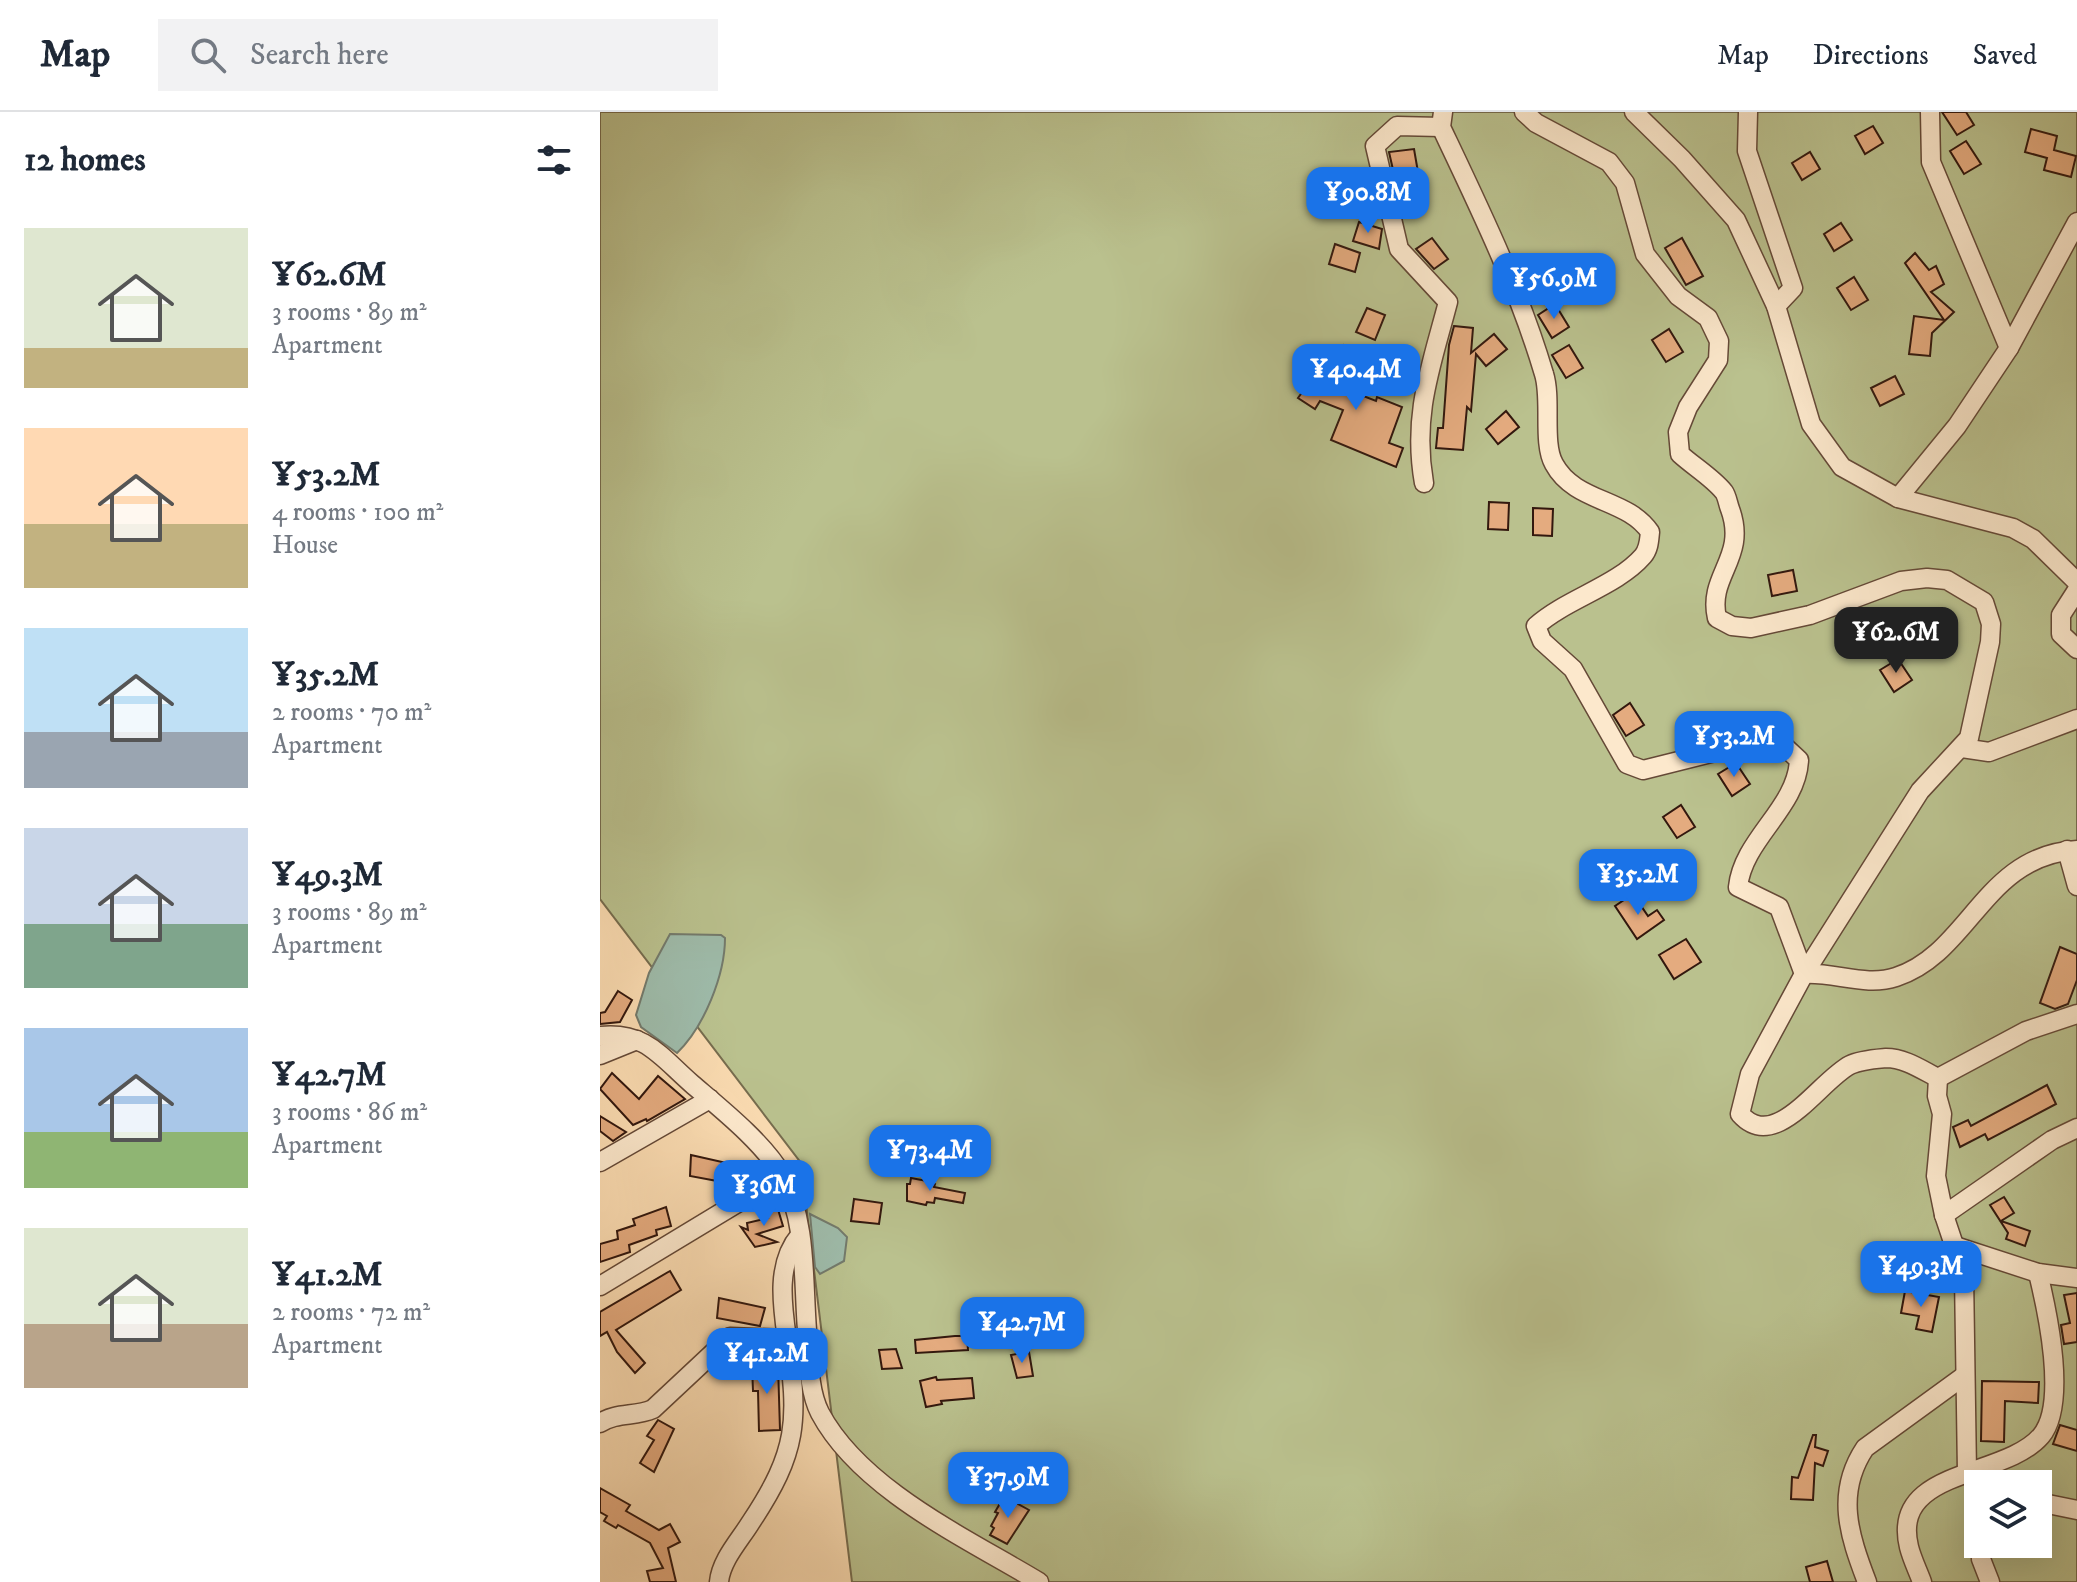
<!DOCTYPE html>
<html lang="en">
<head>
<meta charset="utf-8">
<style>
  :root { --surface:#fff; --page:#f2f2f3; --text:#1f2937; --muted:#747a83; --line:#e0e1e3; --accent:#1a73e8 }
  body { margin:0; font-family:"IM FELL DW Pica",serif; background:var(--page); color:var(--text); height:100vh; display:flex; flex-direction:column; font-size:30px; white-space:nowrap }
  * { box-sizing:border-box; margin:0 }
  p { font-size:26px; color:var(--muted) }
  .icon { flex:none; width:44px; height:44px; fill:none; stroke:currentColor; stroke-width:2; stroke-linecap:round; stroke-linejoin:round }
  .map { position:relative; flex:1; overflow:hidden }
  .panel { display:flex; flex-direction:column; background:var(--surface); width:600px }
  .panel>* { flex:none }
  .tools { position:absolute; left:1364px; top:1358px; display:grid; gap:16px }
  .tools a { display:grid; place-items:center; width:88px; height:88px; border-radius:0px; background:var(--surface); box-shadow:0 8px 32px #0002; font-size:40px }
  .price { position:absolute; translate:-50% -68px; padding:0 18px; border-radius:16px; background:var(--accent); color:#fff; font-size:26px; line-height:52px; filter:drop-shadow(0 2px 4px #0008) }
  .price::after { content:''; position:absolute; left:50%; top:48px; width:24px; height:18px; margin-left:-12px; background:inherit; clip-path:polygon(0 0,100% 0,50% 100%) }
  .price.selected { background:#222; color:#fff }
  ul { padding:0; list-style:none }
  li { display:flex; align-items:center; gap:24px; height:200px; padding:0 24px }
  li span { display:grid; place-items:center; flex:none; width:224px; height:160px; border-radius:0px; color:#555 }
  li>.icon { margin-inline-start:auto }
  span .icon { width:96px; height:96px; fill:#fffc; stroke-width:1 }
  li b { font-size:34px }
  h2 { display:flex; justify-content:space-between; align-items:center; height:96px; padding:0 24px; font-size:34px }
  header { display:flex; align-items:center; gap:48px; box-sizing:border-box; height:112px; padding:0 40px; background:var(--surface); border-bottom:2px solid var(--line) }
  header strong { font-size:38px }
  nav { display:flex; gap:44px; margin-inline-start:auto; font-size:28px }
  .search { width:560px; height:72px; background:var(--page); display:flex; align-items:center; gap:20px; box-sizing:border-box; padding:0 28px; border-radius:0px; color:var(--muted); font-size:30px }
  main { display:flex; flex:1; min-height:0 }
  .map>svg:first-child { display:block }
</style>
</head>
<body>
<header>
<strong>Map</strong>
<div class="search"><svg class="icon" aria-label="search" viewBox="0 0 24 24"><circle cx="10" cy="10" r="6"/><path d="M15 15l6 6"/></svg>Search here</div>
<nav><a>Map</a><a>Directions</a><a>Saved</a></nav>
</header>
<main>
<section class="panel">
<h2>12 homes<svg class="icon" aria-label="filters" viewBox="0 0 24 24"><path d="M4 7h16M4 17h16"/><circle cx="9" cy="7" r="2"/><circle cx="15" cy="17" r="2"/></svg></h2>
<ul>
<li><span style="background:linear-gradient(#dfe7d0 75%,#c2b280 0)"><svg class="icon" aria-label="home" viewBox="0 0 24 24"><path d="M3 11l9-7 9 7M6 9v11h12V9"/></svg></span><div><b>¥62.6M</b><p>3 rooms · 89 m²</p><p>Apartment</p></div></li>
<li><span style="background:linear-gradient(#ffd9b3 60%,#c2b280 0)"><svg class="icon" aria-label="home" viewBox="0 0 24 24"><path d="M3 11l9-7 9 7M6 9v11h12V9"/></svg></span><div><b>¥53.2M</b><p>4 rooms · 100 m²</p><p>House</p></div></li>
<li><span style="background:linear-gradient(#bfe0f5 65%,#9aa5b1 0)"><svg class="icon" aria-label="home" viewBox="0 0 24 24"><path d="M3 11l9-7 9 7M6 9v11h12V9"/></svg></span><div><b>¥35.2M</b><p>2 rooms · 70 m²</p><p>Apartment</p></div></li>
<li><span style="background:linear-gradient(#c9d6e8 60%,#7fa58c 0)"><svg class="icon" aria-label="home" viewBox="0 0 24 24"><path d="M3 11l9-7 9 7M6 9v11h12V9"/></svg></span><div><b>¥49.3M</b><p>3 rooms · 89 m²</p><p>Apartment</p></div></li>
<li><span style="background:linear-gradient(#a9c7e8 65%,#8fb573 0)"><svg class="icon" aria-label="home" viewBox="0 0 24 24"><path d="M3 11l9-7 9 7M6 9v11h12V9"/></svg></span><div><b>¥42.7M</b><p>3 rooms · 86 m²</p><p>Apartment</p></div></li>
<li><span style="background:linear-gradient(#dfe7d0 60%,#b9a48a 0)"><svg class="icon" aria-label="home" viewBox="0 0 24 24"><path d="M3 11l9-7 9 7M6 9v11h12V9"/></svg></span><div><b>¥41.2M</b><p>2 rooms · 72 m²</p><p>Apartment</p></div></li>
</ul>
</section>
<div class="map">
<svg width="1477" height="1470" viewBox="0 0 1477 1470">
  <rect width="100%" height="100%" fill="#fadbb1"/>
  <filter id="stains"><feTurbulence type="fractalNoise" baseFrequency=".0025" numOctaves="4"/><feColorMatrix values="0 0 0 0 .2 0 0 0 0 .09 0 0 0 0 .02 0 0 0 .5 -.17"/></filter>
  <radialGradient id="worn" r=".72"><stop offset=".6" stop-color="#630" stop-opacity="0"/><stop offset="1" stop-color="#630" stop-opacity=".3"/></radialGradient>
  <!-- green -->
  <path fill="#bac18e" stroke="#766c4e" stroke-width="2" fill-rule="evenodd" d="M0 0H1477V1470H252L201 1051 0 787ZM1378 1372H1438V1432H1378Z"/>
  <!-- water -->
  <g fill="#9ebbaa" stroke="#737a6c" stroke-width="2">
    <path d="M70 822 121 823 125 826C125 863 104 915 77 941L41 915 36 903 49 861Z"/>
    <polygon points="210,1102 238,1116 247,1125 244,1149 220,1162 215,1155"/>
  </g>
  <!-- building -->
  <g fill="#e4ab7f" stroke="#33180e" stroke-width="2">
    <polygon points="1342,0 1366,0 1374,13 1357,23"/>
    <polygon points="1273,14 1283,31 1265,42 1255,24"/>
    <polygon points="1431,17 1457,24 1454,38 1476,44 1471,65 1444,58 1447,46 1425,40"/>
    <polygon points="1366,29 1381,52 1364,62 1350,39"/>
    <polygon points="814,37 819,66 823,65 826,85 800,89 789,40"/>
    <polygon points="1210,40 1220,57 1202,68 1192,51"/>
    <polygon points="759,110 782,117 779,137 753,129"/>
    <polygon points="1241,111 1252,128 1234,139 1224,122"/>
    <polygon points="832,126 848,147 834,157 816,137"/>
    <polygon points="1082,126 1103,164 1086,173 1065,136"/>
    <polygon points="735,132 760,141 755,160 729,152"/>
    <polygon points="1315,141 1329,158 1336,154 1344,172 1331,180 1354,200 1332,221 1330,244 1309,242 1314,204 1344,208 1305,151"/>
    <polygon points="1254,165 1268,188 1251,198 1237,176"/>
    <polygon points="955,192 969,215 952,226 938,203"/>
    <polygon points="767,196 785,203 775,228 756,220"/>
    <polygon points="854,214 873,216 871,241 894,222 907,237 886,254 876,242 871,299 867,295 863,338 836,336 838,316 843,316 849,233"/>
    <polygon points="1069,217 1083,240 1066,250 1052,228"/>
    <polygon points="744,233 761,244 740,275 776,289 777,285 802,295 789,331 803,336 796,355 731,328 743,298 720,289 715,297 698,286 714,264 720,268"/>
    <polygon points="969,233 983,256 966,266 952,243"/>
    <polygon points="1295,264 1304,282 1280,294 1271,276"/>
    <polygon points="906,299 919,315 898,332 886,317"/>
    <polygon points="889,390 909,391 908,418 888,417"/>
    <polygon points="933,396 953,397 952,424 933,423"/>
    <polygon points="1193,458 1197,479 1172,484 1168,463"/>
    <polygon points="1298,547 1312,568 1294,580 1280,558"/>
    <polygon points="1030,591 1044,613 1026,624 1013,603"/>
    <polygon points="1136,651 1150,672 1132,684 1118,662"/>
    <polygon points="1081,693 1095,715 1077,726 1063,705"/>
    <polygon points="1033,782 1048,804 1057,798 1064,808 1037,827 1015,794"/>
    <polygon points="1086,827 1101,850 1074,867 1059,843"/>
    <polygon points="1460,835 1477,842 1477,868 1468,892 1455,897 1440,891"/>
    <polygon points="18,879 32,888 20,910 0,912 0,901 5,900"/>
    <polygon points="12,961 39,987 58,964 85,987 47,1009 46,1007 33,1013 0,977"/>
    <polygon points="1447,973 1456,992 1388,1028 1385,1022 1360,1035 1353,1015 1368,1008 1371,1014"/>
    <polygon points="0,1004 26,1020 13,1029 0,1019"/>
    <polygon points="91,1043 131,1052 128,1071 90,1064"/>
    <polygon points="311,1066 327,1069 335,1072 334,1075 365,1081 363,1091 335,1086 334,1091 327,1090 326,1093 307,1089 307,1072 310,1072"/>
    <polygon points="1404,1085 1414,1101 1401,1109 1430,1119 1425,1134 1406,1127 1408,1121 1390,1093"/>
    <polygon points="254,1087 282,1091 279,1112 251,1109"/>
    <polygon points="177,1094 183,1114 157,1122 177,1130 155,1135 141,1115 148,1118 147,1111 168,1106 165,1098"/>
    <polygon points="66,1095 71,1114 56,1118 57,1123 29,1133 30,1140 0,1150 0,1132 18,1127 17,1119 35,1113 33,1107"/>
    <polygon points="70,1159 81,1178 16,1218 45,1251 35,1261 17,1240 7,1220 0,1224 0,1200"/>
    <polygon points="1305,1179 1339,1185 1332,1220 1316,1217 1319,1204 1301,1201"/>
    <polygon points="1477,1181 1477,1230 1464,1232 1461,1213 1470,1211 1464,1183"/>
    <polygon points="119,1186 165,1196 160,1214 117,1206"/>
    <polygon points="355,1224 367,1224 368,1238 316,1241 315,1228"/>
    <polygon points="296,1237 302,1256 282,1257 279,1238"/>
    <polygon points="429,1240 433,1264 417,1266 411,1243"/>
    <polygon points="152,1253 178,1253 180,1318 159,1319 158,1279 153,1279"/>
    <polygon points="336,1265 337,1268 372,1266 374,1286 341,1289 342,1292 326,1295 320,1269"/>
    <polygon points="1382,1269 1439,1270 1438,1291 1405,1289 1404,1330 1381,1329"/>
    <polygon points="58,1308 74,1317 54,1360 40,1351 54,1328 47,1324"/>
    <polygon points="1460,1313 1477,1318 1477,1339 1453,1332"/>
    <polygon points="1213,1323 1216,1323 1215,1335 1228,1339 1223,1354 1215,1351 1213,1388 1191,1387 1192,1365 1198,1366"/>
    <polygon points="0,1376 30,1393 26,1399 59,1418 70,1412 80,1430 68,1436 76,1470 50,1470 47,1459 63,1456 50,1431 18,1413 16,1416 4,1409 7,1404 0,1400"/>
    <polygon points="402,1388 409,1392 411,1388 429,1398 407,1432 390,1423 394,1416 391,1414 398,1401 395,1400"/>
    <polygon points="1227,1449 1233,1470 1210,1470 1206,1455"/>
  </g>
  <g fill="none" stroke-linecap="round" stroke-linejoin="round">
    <defs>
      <g id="minor">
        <path d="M843 0 841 15C879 95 919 177 944 262 952 287 942 331 954 352 975 391 1027 386 1050 420 1049 429 1049 437 1043 444 1017 474 966 487 936 514L942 529 973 557 1027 652 1043 658 1159 629 1185 635 1199 648C1197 696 1143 727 1138 775L1179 795 1204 862"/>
        <path d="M924 0 936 11 1009 50 1025 71 1045 142 1078 184 1108 206 1119 229 1118 248 1088 295 1078 320 1080 342C1093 354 1113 366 1124 380 1127 384 1128 392 1130 397 1148 446 1107 463 1117 506L1132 514 1151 516 1210 503 1301 469 1327 466 1347 468 1384 490 1391 512 1390 530 1369 626 1320 679 1204 862 1150 962 1140 1002C1176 1042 1219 969 1250 953 1260 948 1275 947 1286 946 1305 946 1322 958 1338 966"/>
        <polyline points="1034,0 1082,47 1136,108 1176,194 1211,312 1242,355 1298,386 1413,416 1433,427 1477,470"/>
        <polyline points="1148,0 1147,39 1193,176 1176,194"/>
        <polyline points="1330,0 1331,50 1409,236"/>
        <path d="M824 371C812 303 831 255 848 190L799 137 775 34 797 14 841 15"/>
        <polyline points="1298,386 1357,314 1409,236 1477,110"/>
        <polyline points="1477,478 1461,503 1461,522 1477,537"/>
        <polyline points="1362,636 1389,640 1477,607"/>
        <polyline points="1467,738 1477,774"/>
        <path d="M1204 862C1235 860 1266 875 1296 865 1370 841 1384 743 1477 738"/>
        <path d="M0 924C45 919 61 945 92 972 120 996 164 1031 182 1063 207 1109 203 1167 207 1218 209 1244 208 1278 220 1301 261 1378 368 1427 439 1470"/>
        <polyline points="0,943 37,928"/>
        <polyline points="1338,966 1337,984 1342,1002 1336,1064 1344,1103 1364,1163 1367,1361"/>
        <polyline points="1338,966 1426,919 1477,902"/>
        <polyline points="0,1050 110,987"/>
        <polyline points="1344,1103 1452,1028 1477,1016"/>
        <polyline points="1355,1134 1438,1161 1477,1166"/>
        <polyline points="0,1174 182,1064"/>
        <path d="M0 1311C17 1300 35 1305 53 1297L130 1225 187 1227C182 1192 176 1151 200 1123"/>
        <polyline points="1438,1390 1477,1398"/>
        <polyline points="1382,1432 1381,1447 1390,1470"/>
        <path d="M119 1470C121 1448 140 1428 151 1410 198 1339 199 1309 187 1227"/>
        <path d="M1267 1470C1249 1423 1235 1381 1265 1336L1364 1264"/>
        <path d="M1322 1470C1318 1459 1312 1447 1309 1435 1290 1356 1404 1367 1441 1324 1468 1292 1447 1198 1438 1161"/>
      </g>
    </defs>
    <!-- minor casing -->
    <use href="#minor" stroke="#654937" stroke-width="21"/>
    <!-- minor -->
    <use href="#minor" stroke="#fce8cc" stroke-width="18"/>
  </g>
  <rect width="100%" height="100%" filter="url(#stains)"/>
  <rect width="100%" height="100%" fill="url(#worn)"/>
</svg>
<div class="tools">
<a><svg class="icon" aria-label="layers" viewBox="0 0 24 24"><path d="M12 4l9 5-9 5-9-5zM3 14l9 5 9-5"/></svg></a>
</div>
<b class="price" style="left:768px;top:123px">¥90.8M</b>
<b class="price" style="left:954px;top:209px">¥56.9M</b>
<b class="price" style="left:756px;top:300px">¥40.4M</b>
<b class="price selected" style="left:1296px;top:563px">¥62.6M</b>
<b class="price" style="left:1134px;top:667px">¥53.2M</b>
<b class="price" style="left:1038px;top:805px">¥35.2M</b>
<b class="price" style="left:330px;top:1081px">¥73.4M</b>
<b class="price" style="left:164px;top:1116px">¥36M</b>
<b class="price" style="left:1321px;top:1197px">¥49.3M</b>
<b class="price" style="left:422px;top:1253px">¥42.7M</b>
<b class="price" style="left:167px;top:1284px">¥41.2M</b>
<b class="price" style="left:408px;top:1408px">¥37.9M</b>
</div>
</main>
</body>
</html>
